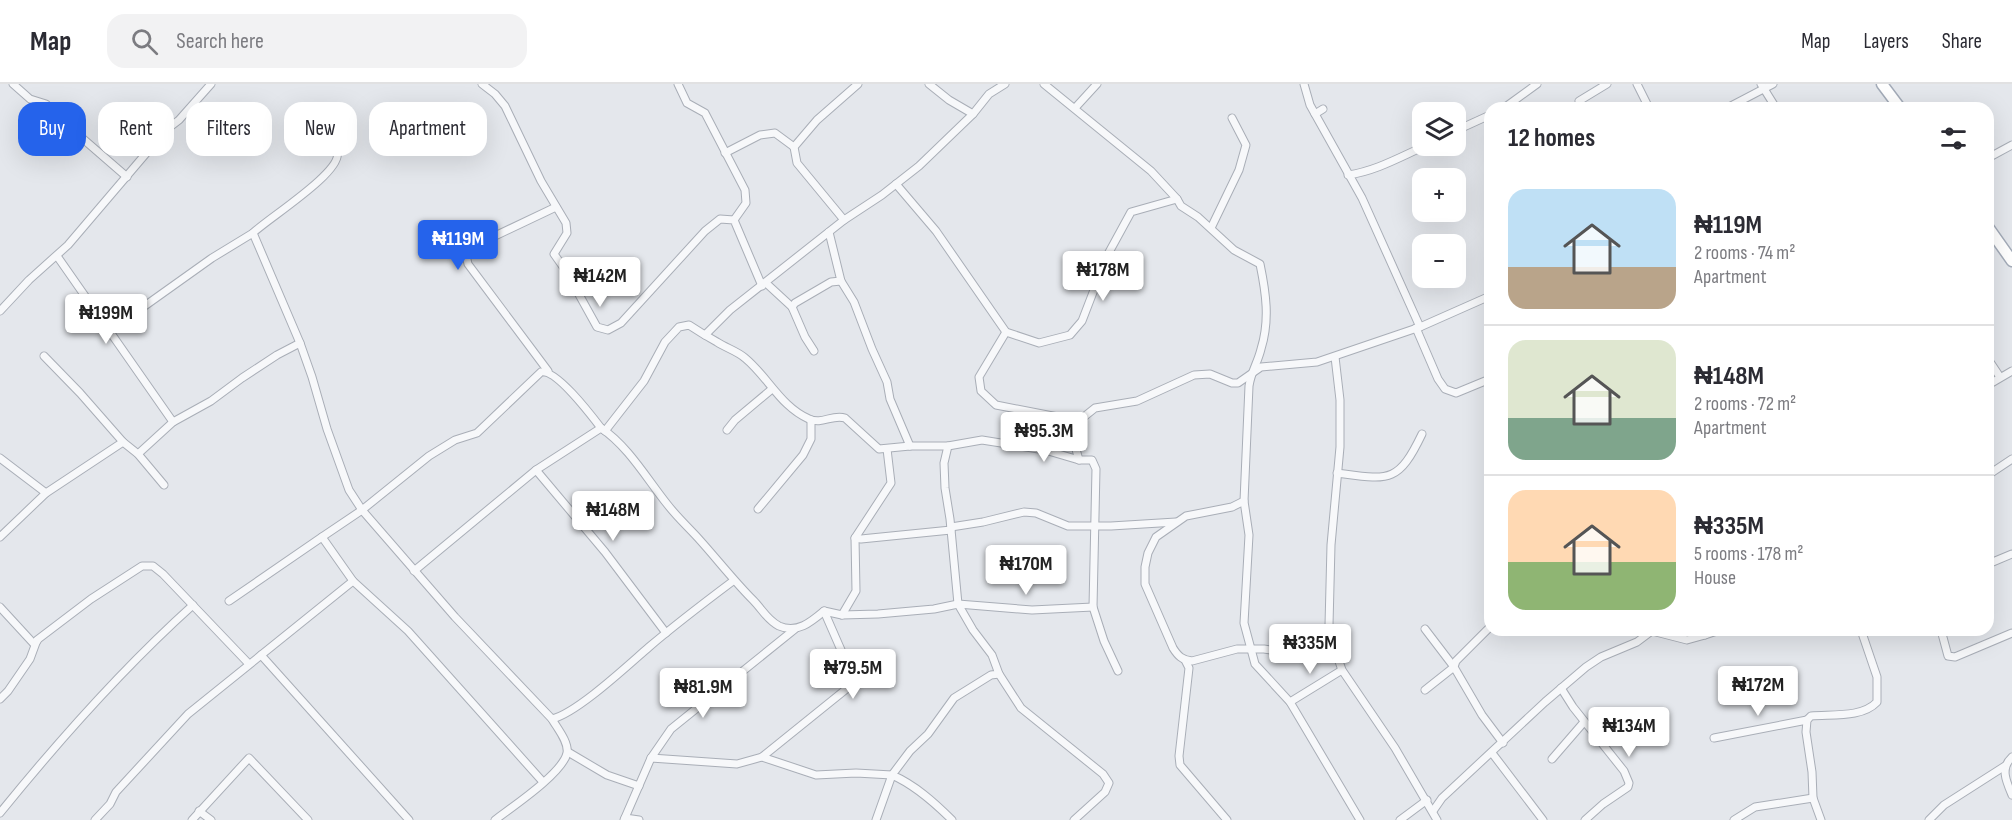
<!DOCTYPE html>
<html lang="en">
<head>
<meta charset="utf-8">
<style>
  :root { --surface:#fff; --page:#f2f2f3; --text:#2b2b33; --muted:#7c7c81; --line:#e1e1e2; --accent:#2563eb }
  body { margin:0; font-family:"Sofia Sans Condensed",sans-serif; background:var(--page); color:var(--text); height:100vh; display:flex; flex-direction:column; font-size:22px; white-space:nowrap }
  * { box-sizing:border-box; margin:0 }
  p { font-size:20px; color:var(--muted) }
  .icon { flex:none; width:33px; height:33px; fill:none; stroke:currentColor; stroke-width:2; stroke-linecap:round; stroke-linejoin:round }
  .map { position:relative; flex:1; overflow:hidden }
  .side { position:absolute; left:1484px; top:18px; width:510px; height:534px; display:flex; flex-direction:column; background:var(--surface); border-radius:18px; box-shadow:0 6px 24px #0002 }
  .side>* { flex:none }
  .guide { position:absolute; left:18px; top:18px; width:570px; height:54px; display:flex; gap:12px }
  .tools { position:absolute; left:1412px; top:18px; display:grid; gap:12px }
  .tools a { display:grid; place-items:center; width:54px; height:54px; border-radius:12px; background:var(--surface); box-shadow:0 6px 24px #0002; font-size:30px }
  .price { position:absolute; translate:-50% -51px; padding:0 14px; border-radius:6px; background:#fff; color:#222; font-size:20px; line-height:39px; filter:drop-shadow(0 2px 3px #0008) }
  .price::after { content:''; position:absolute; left:50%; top:36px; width:18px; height:14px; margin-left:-9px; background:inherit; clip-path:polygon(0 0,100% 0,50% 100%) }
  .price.on { background:var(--accent); color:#fff }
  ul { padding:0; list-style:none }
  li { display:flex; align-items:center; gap:18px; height:150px; padding:0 24px }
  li+li { border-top:2px solid var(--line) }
  li span { display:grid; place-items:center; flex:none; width:168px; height:120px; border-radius:18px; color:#555 }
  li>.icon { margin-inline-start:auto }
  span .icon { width:72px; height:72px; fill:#fffc; stroke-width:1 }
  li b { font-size:26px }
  h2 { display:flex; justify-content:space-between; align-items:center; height:72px; padding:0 24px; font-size:26px }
  .chip { padding:0 21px; border-radius:18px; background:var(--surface); box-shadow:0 6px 24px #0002; font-size:21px; line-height:54px }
  .chip.on { background:var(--accent); color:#fff }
  header { display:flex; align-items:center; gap:36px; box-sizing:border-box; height:84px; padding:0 30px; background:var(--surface); border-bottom:2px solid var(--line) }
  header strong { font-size:28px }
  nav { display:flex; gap:33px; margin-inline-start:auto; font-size:21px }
  .search { width:420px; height:54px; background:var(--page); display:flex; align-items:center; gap:15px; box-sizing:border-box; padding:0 21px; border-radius:18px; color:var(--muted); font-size:22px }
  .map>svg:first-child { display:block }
</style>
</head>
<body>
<header>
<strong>Map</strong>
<div class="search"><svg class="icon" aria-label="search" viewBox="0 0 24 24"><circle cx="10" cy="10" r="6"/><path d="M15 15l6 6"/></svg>Search here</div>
<nav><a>Map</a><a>Layers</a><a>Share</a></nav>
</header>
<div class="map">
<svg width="2012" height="736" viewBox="0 0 2012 736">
  <rect width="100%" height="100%" fill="#e4e7ec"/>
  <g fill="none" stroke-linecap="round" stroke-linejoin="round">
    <defs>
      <g id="minor">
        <polyline points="13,0 30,15 46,20 59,34 127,93"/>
        <polyline points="482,0 495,10 505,22 541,97 566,139 567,149 554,170 566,187 597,243 608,246 621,239 705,147 720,135 734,136 762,202"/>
        <polyline points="678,0 687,19 705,29 745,106 746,119 734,136"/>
        <polyline points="929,0 949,16 973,30 989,10 1005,0"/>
        <path d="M1044 0 1151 87 1177 115 1181 122 1198 133 1234 166 1260 180C1266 209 1270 236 1261 265 1258 278 1251 288 1249 302L1244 417 1232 423 1186 432 1156 453 1148 469 1145 483V500L1173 564C1178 572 1182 576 1192 577L1237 565H1264L1283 568 1336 571"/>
        <polyline points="1304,0 1310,21 1362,114 1420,243"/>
        <polyline points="1637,0 1649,24"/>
        <polyline points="1761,0 1776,24"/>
        <polyline points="1579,17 1607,0"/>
        <polyline points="1075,24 1097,0"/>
        <polyline points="1504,24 1537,0"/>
        <polyline points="1727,24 1773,0"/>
        <polyline points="1315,30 1323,25"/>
        <path d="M303 31C310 40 334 61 337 68 344 87 267 135 253 149L300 259 312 293 327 345 349 406 362 426 455 533 552 635C577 629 627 582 649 563 676 540 705 518 733 497"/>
        <polyline points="1455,47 1490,31"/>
        <polyline points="725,69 760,51 775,49 794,63"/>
        <polyline points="1988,74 2012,61"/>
        <path d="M1348 91C1376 87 1400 73 1425 62"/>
        <polyline points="896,100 936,147 1006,248 1039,259 1070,251 1082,237 1107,172 1131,128 1177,115"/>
        <polyline points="844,136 797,79 794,63 817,36 858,0"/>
        <polyline points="1211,144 1239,86 1246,61 1232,34"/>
        <polyline points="829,148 841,197 854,218 872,265 887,298 890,315 910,362"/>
        <polyline points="57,172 173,338"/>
        <polyline points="766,199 792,223"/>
        <polyline points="0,227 29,196 68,161 166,46 179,36 211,0"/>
        <polyline points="1416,244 1438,295 1445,305 1456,309 1490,295"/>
        <polyline points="111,246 212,174 253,149"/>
        <polyline points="1006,248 979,293 981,307 996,321 1063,334 1070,344"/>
        <polyline points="705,251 730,226 844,136 882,111 919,82 973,30"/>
        <polyline points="814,267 805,253 792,223 795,219 831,198 841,197"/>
        <polyline points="44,272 80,309 123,358 138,370 164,401"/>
        <polyline points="1335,273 1340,316 1340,363 1331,461 1329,541 1332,557 1342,586 1395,664 1437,736"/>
        <polyline points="1988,275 2000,293"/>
        <polyline points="548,287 468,180 466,171 476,161 556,123"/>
        <polyline points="1988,301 2012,287"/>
        <polyline points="727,346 735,336 772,305"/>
        <path d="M605 347 644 297 665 258 679 243 689 241C698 247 708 253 717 258 726 264 737 267 745 274 768 293 781 323 809 335 822 341 832 330 845 334L879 365 910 362H948"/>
        <polyline points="138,370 173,338 211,317 242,294 277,271 300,259"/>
        <polyline points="0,374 46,409"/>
        <polyline points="1079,376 1092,376 1096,385 1093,523 1104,557 1118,587"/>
        <polyline points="536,386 605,468 666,549"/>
        <path d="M1337 389C1389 396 1398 400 1422 350"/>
        <polyline points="1988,391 2012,375"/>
        <polyline points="1244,417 1249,451 1244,539 1255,580 1290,618 1360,736"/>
        <polyline points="758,425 803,371 811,355 811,336"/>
        <polyline points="0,453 46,409 123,358"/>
        <polyline points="855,454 861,455 951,446 951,443 983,438 1024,428 1036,429 1068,442 1111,442 1176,438"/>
        <polyline points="1988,480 2012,470"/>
        <path d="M414 487 536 386 601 344C628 362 647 395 667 420 677 433 688 443 698 454 717 475 734 497 753 516 762 525 767 536 779 542 797 550 811 538 824 527L842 531 878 530 934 525 958 520 1032 526 1093 523"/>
        <polyline points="229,517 322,453"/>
        <polyline points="0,523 34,560 37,557"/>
        <polyline points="842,531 856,507 855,454 891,399 887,365"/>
        <polyline points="1490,543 1456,577 1454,583 1482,631 1503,659"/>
        <polyline points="1425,545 1454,583 1425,606"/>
        <polyline points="1704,546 1705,551 1720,546"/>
        <polyline points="1941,546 1948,572 1955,573 2012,549"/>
        <polyline points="1652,547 1687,556 1705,551"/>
        <polyline points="261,571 409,736"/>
        <polyline points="1185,576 1189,584 1179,672 1180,681 1227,736"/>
        <polyline points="999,590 1021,624 1103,690 1109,699 1105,708 1074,736"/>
        <polyline points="1561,604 1573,623 1624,687 1629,699 1628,703 1603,720 1585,736"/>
        <polyline points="0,615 8,607 30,575 37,556 91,515 142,482 153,482 163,490 249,580"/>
        <polyline points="1290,618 1342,586"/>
        <polyline points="1714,654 1807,636"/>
        <polyline points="568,668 607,691 639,702"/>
        <polyline points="1492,669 1543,736"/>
        <polyline points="762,673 816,691 856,689 892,691 876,736"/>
        <path d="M2012 673C2000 684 2006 697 2012 711"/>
        <polyline points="651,674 737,680 762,673 855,598 824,527"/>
        <polyline points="1552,675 1584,638"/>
        <path d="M543 698 408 547 353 497 322 453 362 426 429 372 455 356 477 349 541 288C556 285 591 331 601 344"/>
        <polyline points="199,727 211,736"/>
        <polyline points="1433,727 1442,714 1545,618 1586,583 1601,573 1637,558 1653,546"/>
        <path d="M0 729C60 655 122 585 193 521"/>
        <polyline points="625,734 639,736"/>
        <polyline points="95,736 110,720 116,708 188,630 353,497"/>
        <polyline points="192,736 249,674 308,736"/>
        <path d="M495 736C512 723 563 689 567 669 569 658 557 644 552 635"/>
        <polyline points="624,736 651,674 671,645 795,545"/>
        <path d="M952 736C934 718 915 701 892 691L910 667 928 650 954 614 991 591 999 590 992 571 973 546 958 520 950 435 945 404 944 379 948 362 982 356 1045 366 1079 376 1070 344 1095 324 1137 317 1194 291 1210 290 1232 299H1238L1261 283 1317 278 1420 243 1490 212"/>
        <polyline points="1400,736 1427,716"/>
        <polyline points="1734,736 1755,723 1813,714"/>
        <path d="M1821 736 1813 714 1812 688 1806 648 1807 636 1811 632C1832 630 1862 634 1877 618V593L1861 546"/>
        <polyline points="1929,736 1944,721 2005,682"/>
      </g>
      <g id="primary">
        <polyline points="1882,0 1900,24"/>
        <polyline points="1988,143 2012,177"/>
      </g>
    </defs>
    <!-- minor casing -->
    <use href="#minor" stroke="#a9aeb7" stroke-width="9"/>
    <!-- primary casing -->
    <use href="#primary" stroke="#a3abb8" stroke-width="13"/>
    <!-- minor -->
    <use href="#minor" stroke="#f7f8fa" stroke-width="7"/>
    <!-- primary -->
    <use href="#primary" stroke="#fff" stroke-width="10"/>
  </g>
</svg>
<div class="tools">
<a><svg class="icon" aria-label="layers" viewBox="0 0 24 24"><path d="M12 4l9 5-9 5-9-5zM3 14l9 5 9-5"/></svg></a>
<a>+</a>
<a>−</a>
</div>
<b class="price on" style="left:458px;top:187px">₦119M</b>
<b class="price" style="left:1103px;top:218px">₦178M</b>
<b class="price" style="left:600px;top:224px">₦142M</b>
<b class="price" style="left:106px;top:261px">₦199M</b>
<b class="price" style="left:1044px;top:379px">₦95.3M</b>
<b class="price" style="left:613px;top:458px">₦148M</b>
<b class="price" style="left:1026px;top:512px">₦170M</b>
<b class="price" style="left:1310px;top:591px">₦335M</b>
<b class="price" style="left:853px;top:616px">₦79.5M</b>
<b class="price" style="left:1758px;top:633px">₦172M</b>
<b class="price" style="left:703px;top:635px">₦81.9M</b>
<b class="price" style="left:1629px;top:674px">₦134M</b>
<div class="guide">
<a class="chip on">Buy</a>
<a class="chip">Rent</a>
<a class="chip">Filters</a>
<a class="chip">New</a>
<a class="chip">Apartment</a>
</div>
<section class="side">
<h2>12 homes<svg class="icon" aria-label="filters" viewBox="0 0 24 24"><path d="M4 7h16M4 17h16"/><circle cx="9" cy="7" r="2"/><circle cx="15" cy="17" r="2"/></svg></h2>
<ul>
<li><span style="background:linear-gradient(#bfe0f5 65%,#b9a48a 0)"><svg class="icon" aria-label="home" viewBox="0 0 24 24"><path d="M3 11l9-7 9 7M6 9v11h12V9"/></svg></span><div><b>₦119M</b><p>2 rooms · 74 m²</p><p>Apartment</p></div></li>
<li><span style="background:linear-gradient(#dfe7d0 65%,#7fa58c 0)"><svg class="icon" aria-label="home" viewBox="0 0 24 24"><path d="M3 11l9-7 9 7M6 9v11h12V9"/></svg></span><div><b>₦148M</b><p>2 rooms · 72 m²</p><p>Apartment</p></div></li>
<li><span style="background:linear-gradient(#ffd9b3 60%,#8fb573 0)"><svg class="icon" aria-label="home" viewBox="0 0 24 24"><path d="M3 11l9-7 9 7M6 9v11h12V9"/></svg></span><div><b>₦335M</b><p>5 rooms · 178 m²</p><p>House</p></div></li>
</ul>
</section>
</div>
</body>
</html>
